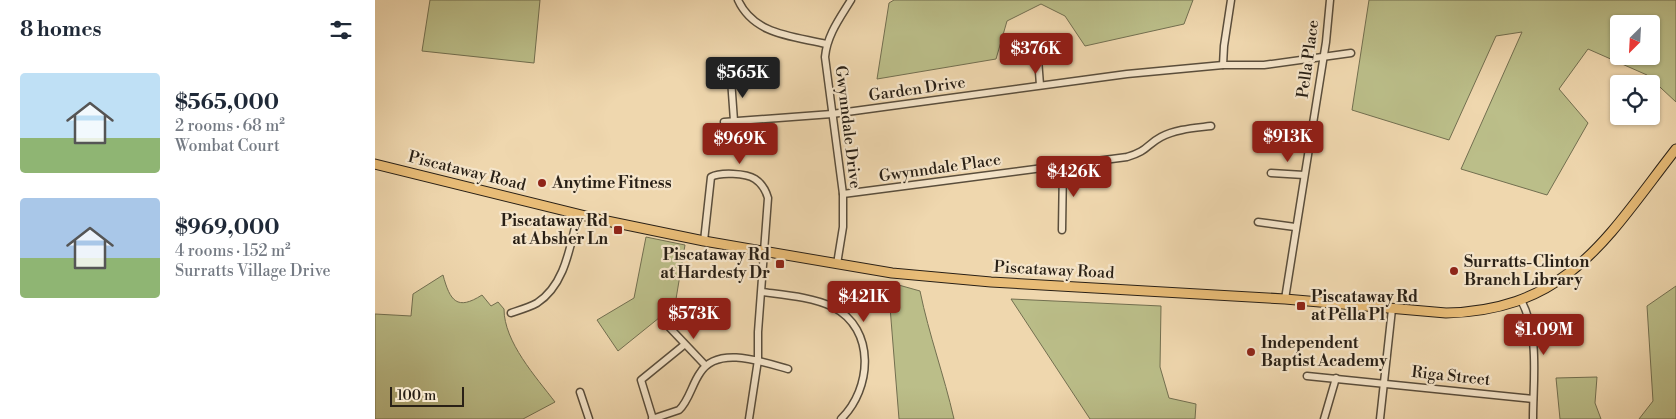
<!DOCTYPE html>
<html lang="en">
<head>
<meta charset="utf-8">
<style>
  :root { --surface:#fff; --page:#f2f2f3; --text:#1f2937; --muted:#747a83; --accent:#8f2418 }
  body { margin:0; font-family:"Libre Bodoni",serif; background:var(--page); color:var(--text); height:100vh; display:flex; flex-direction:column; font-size:19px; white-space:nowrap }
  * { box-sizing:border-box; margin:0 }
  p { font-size:16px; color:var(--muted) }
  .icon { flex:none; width:28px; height:28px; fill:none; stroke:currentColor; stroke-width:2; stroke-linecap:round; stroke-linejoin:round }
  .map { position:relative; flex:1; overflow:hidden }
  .sheet { display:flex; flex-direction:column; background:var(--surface); width:375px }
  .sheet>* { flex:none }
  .needle { width:32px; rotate:204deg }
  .fabs { position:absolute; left:1235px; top:15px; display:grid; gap:10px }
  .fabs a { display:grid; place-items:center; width:50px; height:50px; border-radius:5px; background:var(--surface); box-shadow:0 1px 4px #0004; font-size:25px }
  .scale { position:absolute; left:15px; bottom:12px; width:74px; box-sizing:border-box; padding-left:5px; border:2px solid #292016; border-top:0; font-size:14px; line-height:18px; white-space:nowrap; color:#292016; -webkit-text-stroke:4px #f5e5ca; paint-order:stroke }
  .price { position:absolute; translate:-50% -42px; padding:0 11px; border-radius:5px; background:var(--accent); color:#fff; font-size:16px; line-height:32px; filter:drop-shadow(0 1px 2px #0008) }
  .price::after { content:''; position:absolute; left:50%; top:30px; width:15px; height:11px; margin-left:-8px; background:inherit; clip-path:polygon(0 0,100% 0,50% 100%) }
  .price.on { background:#222; color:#fff }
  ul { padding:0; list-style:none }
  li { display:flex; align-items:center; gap:15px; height:125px; padding:0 20px }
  li span { display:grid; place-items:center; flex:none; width:140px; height:100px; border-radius:5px; color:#555 }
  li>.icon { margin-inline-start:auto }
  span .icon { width:60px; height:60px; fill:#fffc; stroke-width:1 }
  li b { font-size:21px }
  h2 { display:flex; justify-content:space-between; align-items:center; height:60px; padding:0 20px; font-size:21px }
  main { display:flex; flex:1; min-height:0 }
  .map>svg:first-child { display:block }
</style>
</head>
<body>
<main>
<section class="sheet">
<h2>8 homes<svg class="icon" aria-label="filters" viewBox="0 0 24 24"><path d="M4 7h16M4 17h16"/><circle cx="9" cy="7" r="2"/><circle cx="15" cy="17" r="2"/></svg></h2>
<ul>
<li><span style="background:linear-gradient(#bfe0f5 65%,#8fb573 0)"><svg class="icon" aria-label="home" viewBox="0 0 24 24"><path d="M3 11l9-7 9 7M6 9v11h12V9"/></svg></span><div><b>$565,000</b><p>2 rooms · 68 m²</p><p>Wombat Court</p></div></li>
<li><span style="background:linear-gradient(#a9c7e8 60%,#8fb573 0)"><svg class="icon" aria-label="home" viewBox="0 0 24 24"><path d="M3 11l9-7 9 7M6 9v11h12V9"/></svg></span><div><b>$969,000</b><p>4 rooms · 152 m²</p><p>Surratts Village Drive</p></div></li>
</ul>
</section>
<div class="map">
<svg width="1301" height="419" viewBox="0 0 1301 419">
  <rect width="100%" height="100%" fill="#efd7ae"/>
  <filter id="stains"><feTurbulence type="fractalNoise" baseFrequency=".004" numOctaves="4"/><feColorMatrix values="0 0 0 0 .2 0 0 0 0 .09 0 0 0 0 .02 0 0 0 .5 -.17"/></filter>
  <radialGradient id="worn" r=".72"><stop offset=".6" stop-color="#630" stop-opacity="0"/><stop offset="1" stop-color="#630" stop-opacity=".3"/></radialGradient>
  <!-- green -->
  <g fill="#bbbe89" stroke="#726f50" fill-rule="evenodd">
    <polygon points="55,0 165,0 159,63 47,51"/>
    <polygon points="519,0 818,0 809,24 710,46 690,16 666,4 632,21 621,59 502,79 514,3"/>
    <path d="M994 0H1301V102L1272 75 1213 49 1184 89 1213 123 1172 195 1086 169 1147 32 1121 36 1074 140 977 110ZM1244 24H1276V56H1244Z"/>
    <polygon points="271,237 310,245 300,305 243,351 222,320 259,298"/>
    <path d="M68 275C75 301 82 311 107 295L116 306 123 302 129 309C129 342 161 377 180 402L148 419H0V314L36 316 38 294Z"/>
    <path d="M513 282 545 291C554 335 569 375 579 419H524Z"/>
    <polygon points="1301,286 1301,419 1264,419 1278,401 1272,306"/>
    <polygon points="636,299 786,306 785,367 794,398 821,404 820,419 715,419"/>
    <polygon points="1222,377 1220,403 1226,419 1185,419 1181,378"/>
  </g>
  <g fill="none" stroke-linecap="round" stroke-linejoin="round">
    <defs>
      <g id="minor">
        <path d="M363 0C379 35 418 36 451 44"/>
        <polyline points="662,46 665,85"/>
        <polyline points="848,65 849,46 856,0"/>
        <polyline points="356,79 359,121"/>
        <polyline points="349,122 457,114 752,74 848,65 889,65 976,53"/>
        <polyline points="896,173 929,175"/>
        <path d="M468 194 752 157C773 151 771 145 786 137 801 129 820 128 836 126"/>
        <polyline points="883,222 920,227"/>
        <polyline points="687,230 688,166"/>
        <path d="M329 241 336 177C345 172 371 173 380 179 386 183 391 191 393 198L383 332V360L374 419"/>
        <path d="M462 264 468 227V194L450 57C452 35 465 18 476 0"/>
        <path d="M387 292C410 295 437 297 458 307 501 329 497 389 466 419"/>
        <polyline points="910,299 951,42 955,0"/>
        <path d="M1146 300C1165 336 1158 380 1158 419"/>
        <path d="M136 313C145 310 155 307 162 303 191 284 195 245 203 215"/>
        <polyline points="294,327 330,365"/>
        <polyline points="932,376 1158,399"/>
        <polyline points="205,392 214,419"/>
        <path d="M277 419 304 410C314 401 317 384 325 373 342 345 388 362 413 369"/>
        <polyline points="278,419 266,380 309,345"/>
        <polyline points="949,419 961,378"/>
        <polyline points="1005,419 1017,309"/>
      </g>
      <path id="major" d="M0 164 227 220 329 241 517 273 616 282 910 299 1071 313C1194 310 1233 236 1301 149"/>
    </defs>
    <!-- minor casing -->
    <use href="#minor" stroke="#5a4e3c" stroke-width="9"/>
    <!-- major casing -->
    <use href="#major" stroke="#292016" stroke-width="11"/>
    <!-- minor -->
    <use href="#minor" stroke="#f5e5ca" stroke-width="6"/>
    <!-- major -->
    <use href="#major" stroke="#e8bc77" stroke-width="9"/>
  </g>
  <!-- markers -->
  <g fill="#8f2418" stroke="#f5e5ca" stroke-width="2">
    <circle cx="167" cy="183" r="5"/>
    <rect x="238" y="225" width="10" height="10" rx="2.5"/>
    <rect x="400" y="259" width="10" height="10" rx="2.5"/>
    <circle cx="1079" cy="271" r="5"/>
    <rect x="921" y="301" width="10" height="10" rx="2.5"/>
    <circle cx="876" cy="352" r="5"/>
  </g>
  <g text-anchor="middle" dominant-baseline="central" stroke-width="4.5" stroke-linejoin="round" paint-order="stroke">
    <!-- street labels -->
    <g font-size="16" fill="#292016" stroke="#f5e5ca">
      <text transform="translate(933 59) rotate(-82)">Pella Place</text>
      <text transform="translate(542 89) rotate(-8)">Garden Drive</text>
      <text transform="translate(473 127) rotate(83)">Gwynndale Drive</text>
      <text transform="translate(565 168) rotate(-8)">Gwynndale Place</text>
      <text transform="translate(92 171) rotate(14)">Piscataway Road</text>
      <text transform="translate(679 270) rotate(3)">Piscataway Road</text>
      <text transform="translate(1076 376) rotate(6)">Riga Street</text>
    </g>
    <!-- poi labels -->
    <g font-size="16" font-weight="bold" fill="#292016" stroke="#f5e5ca" text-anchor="start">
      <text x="177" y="183">Anytime Fitness</text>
      <text x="233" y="221" text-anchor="end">Piscataway Rd<tspan x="233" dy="18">at Absher Ln</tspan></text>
      <text x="395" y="255" text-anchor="end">Piscataway Rd<tspan x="395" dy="18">at Hardesty Dr</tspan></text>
      <text x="1089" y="262">Surratts-Clinton<tspan x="1089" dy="18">Branch Library</tspan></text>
      <text x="936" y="297">Piscataway Rd<tspan x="936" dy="18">at Pella Pl</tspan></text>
      <text x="886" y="343">Independent<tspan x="886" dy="18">Baptist Academy</tspan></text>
    </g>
  </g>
  <rect width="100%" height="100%" filter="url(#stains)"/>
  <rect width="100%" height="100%" fill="url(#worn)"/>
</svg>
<div class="fabs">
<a><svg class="needle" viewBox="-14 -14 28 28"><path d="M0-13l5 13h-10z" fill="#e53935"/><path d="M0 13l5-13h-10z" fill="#747a83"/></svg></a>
<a><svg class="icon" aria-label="locate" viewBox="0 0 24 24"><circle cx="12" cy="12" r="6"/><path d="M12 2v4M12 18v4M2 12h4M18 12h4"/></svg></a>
</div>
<div class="scale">100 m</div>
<b class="price" style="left:661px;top:75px">$376K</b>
<b class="price on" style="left:368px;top:99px">$565K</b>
<b class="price" style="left:913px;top:163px">$913K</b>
<b class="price" style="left:365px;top:165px">$969K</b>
<b class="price" style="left:699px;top:198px">$426K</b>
<b class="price" style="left:489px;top:323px">$421K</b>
<b class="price" style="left:319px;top:340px">$573K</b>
<b class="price" style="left:1169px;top:356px">$1.09M</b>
</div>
</main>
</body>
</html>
